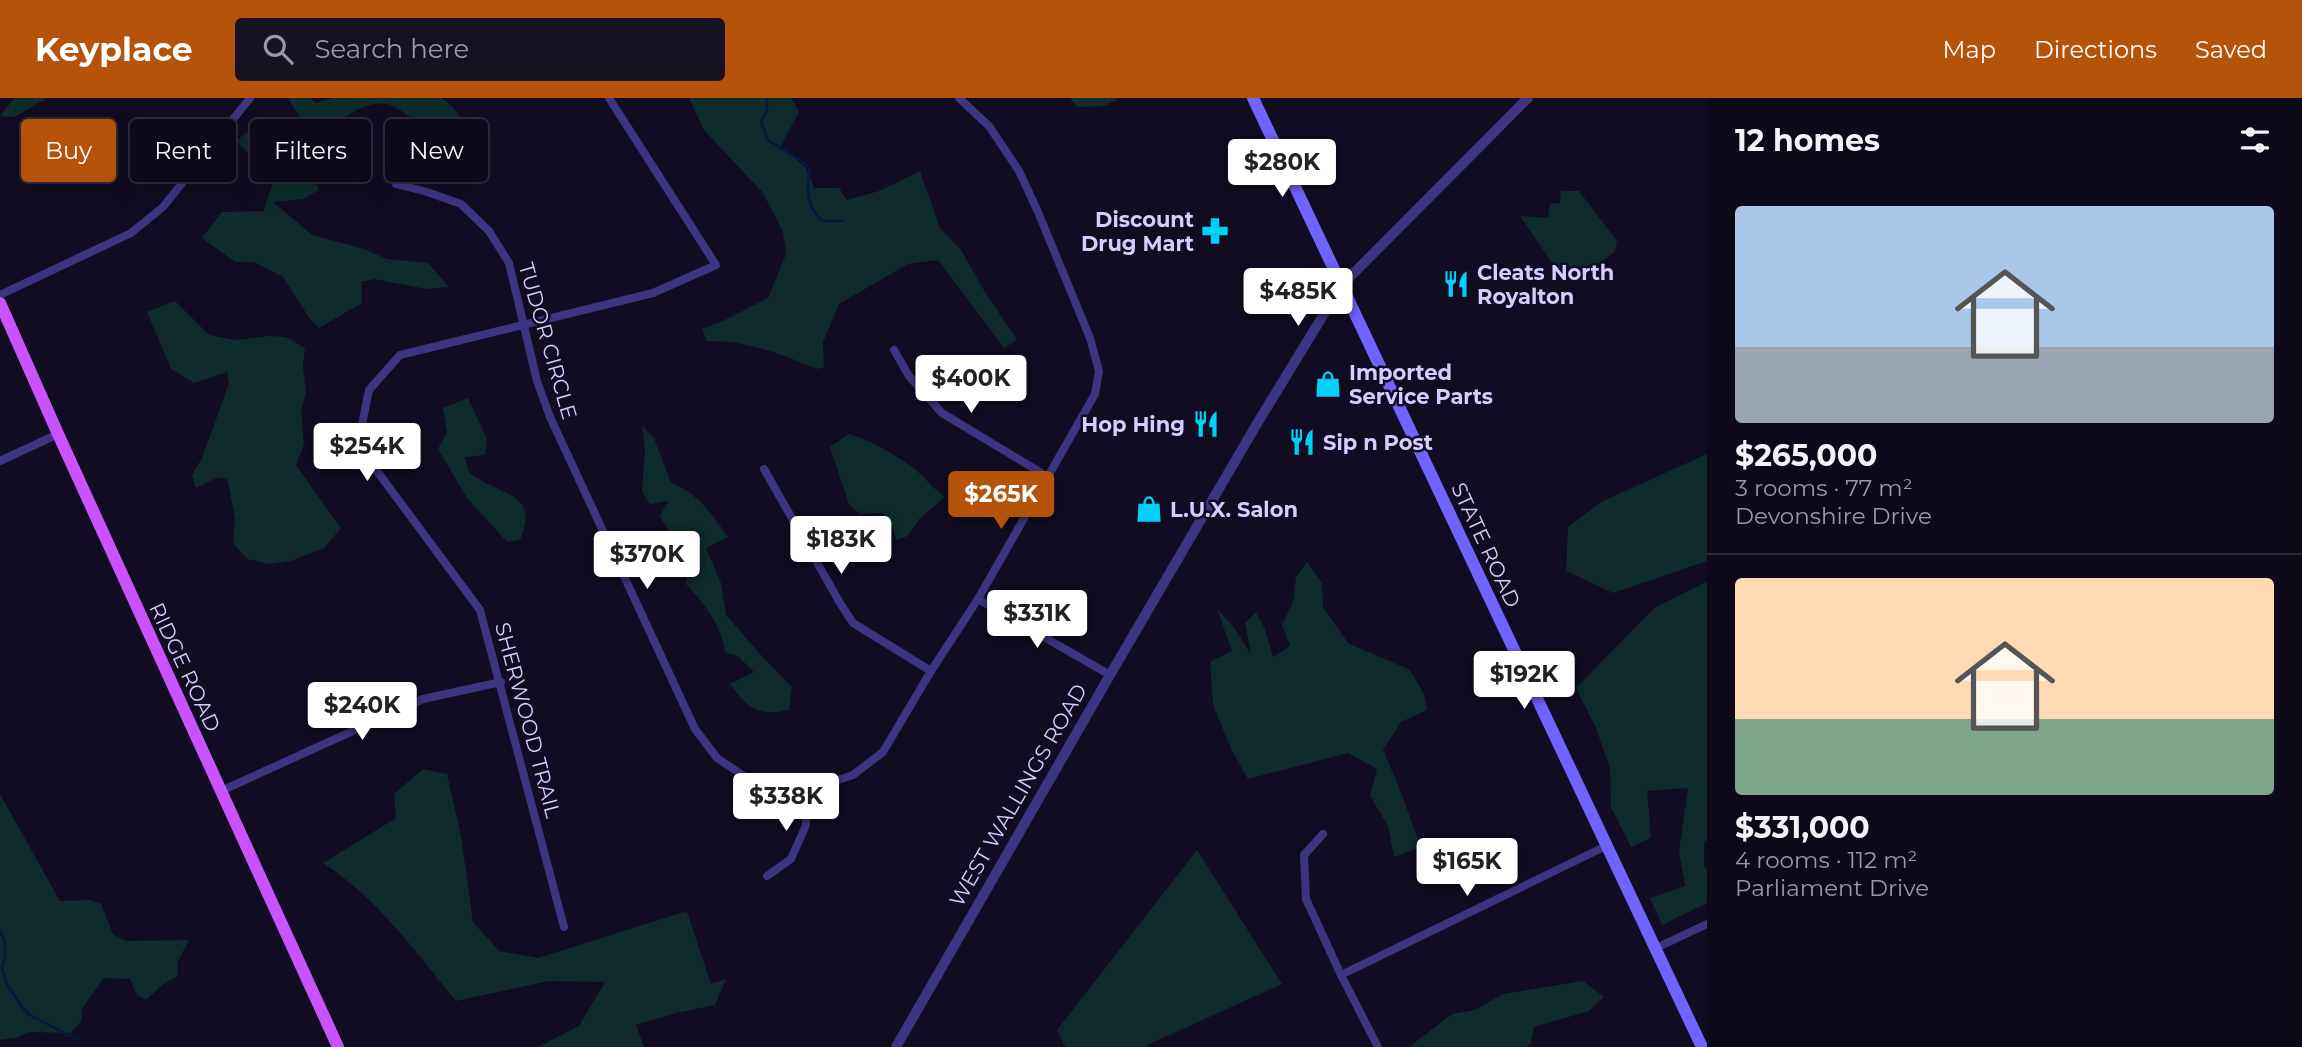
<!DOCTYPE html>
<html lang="en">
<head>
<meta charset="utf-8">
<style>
  :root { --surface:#0d0919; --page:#161222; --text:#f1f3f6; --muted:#9a9aa2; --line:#2d2a38; --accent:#b45309 }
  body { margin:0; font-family:Montserrat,sans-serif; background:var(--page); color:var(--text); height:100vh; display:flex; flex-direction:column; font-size:26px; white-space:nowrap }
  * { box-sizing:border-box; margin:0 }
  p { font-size:23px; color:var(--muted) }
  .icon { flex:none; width:38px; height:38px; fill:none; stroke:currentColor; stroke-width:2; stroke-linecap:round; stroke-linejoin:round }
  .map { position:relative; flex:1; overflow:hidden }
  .sheet { display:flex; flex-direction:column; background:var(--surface); width:595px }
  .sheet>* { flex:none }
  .banner { position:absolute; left:21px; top:21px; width:665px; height:63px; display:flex; gap:14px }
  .price { position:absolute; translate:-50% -60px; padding:0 16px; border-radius:7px; background:#fff; color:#222; font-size:23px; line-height:46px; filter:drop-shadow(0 2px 4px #0008) }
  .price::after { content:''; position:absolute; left:50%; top:42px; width:21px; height:16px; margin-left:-10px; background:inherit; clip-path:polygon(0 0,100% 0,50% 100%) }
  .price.active { background:var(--accent); color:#fff }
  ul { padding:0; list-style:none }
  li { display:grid; align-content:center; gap:14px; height:371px; padding:0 28px }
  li+li { border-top:2px solid var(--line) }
  li span { display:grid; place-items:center; height:217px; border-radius:7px; color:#555 }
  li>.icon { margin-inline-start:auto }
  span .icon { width:126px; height:126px; fill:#fffc; stroke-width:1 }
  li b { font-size:30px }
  h2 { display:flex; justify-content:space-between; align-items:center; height:84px; padding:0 28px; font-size:30px }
  .tag { padding:0 24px; border-radius:7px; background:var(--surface); box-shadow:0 7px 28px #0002,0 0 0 2px var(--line); font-size:24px; line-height:63px }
  .tag.active { background:var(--accent); color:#fff }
  header { display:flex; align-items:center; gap:42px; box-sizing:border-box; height:98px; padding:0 35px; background:var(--accent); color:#fff }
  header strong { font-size:33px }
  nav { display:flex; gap:38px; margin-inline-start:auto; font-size:24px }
  .search { width:490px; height:63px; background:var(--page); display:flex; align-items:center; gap:18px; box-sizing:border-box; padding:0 24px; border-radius:7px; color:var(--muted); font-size:26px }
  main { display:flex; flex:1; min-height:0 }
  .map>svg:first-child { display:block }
</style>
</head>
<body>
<header>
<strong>Keyplace</strong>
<div class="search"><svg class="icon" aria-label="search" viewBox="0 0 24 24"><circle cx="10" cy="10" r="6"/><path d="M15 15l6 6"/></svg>Search here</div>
<nav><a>Map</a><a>Directions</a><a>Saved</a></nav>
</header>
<main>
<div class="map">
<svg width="1707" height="949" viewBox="0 0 1707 949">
  <rect width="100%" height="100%" fill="#110c21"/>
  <!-- green -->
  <g fill="#0f2b2b">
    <polygon points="17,0 47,0 15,19 0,18 13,2"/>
    <path d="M288 0H310L316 5 332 0H442L453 9 465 26 463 36C447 31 431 27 415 21 406 18 396 7 387 6 351 1 321 42 306 70L319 92 303 101 273 104 312 137 364 151 387 161 428 165 449 189 426 191 375 181 361 184 362 205 319 230 310 221 283 179 254 164H235L202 140 222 114 263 113 273 85 264 65 245 52 237 43 246 34 256 44 278 50 304 26Z"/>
    <path d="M689 0H791L799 14 781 48 805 69 814 90H839L847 102 879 93 920 73 940 130 961 152 985 194 1017 242 1004 250 938 162 908 166 839 206 823 244 824 269 817 271C782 256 745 242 707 243L702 231 725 222 768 200 786 156 783 134 763 95 704 32Z"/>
    <polygon points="1070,0 1119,0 1105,8 1077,9"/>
    <polygon points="1561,93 1579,93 1617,143 1615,154 1577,181 1572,182 1561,178 1520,118 1548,120 1550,106 1560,105"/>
    <polygon points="175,203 209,237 235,242 268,238 286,239 305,250 303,269 306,294 301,314 304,346 296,367 341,430 324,450 291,463 269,466 247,461 233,445 235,420 227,380 216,380 196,390 192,377 202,360 229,285 227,274 194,285 171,271 147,214"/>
    <path d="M468 300 487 341 485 357 465 359C466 364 467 371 470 375 471 377 477 380 479 381 509 399 538 398 520 442L507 444 467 400 438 351 447 334 443 310Z"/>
    <path d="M642 328 654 340 671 385C696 393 713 417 728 439L706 450 721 485 726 517 760 556 792 589 789 612C757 619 748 610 730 586L754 574 739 559 725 554C722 528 703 504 686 486 690 458 672 442 660 418L668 403 650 406 642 393 645 351Z"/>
    <path d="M849 336C873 343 892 355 912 369 924 378 932 390 945 399L919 421 908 438 896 442 891 427 882 415 860 416 849 406 830 349Z"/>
    <polygon points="1707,356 1707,463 1613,495 1566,473 1568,429 1601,404"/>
    <polygon points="1307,464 1322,485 1323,509 1348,545 1410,572 1424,596 1427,612 1401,624 1383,652 1399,689 1421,749 1394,759 1388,728 1370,698 1377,671 1348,655 1248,681 1232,653 1213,607 1210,564 1232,553 1217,511 1233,528 1251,556 1245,525 1256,514 1265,531 1273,559 1290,548 1282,527 1293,504 1296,479"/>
    <polygon points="1707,484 1707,742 1704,744 1704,768 1707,771 1707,805 1662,827 1650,800 1685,788 1679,753 1688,690 1647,693 1651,740 1631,749 1611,709 1610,670 1596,630 1576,590 1654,510"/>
    <path d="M423 671 447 676 461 738 473 824 499 853 538 860 687 813 711 886 726 881 715 907 676 915 636 927 644 949H538L579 928 605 884 549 883 456 903C415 853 377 800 323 765L396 720 394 696Z"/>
    <polygon points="0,696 60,803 90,802 101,806 113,836 126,843 189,842 177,865 178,878 162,887 146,902 137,897 130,881 104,880 83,909 81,923 71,935 29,934 16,940 0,942"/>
    <polygon points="1197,752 1282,886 1143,949 1065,949 1057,932"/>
    <polygon points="1583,883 1604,899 1589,913 1534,929 1531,944 1527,949 1409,949 1452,916 1475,912 1503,896"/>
  </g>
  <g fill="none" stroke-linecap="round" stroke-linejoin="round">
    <!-- stream -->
    <g stroke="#07183f" stroke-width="2.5">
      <path d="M767 0V13L761 24 768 42 805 65 810 73C805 91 808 110 822 123H842"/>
      <polyline points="0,833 5,844 5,857 2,870 7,886 22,909 30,917 80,943"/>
    </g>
    <!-- minor -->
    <g stroke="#3c3582" stroke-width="8">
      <polyline points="396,86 427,94 461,106 489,133 509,165 537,283 550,319 695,631 717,660 750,682 805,693 853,677 883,654 931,573 978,501 1095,296 1099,273 1090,240 1038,114 1019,73 989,28 959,0"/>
      <polyline points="0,197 131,135 163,109 250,0"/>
      <polyline points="894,252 909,278 942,315 1048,379"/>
      <polyline points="0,363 58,336"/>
      <polyline points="764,371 840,505 853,525 931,573"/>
      <polyline points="978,501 1110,577"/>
      <polyline points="221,693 423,601 501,584"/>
      <polyline points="1323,736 1304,757 1306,801 1341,877 1378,949"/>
      <polyline points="767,778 791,761 806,727 805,693"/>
      <polyline points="564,829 480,512 371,365 360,336 369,292 400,257 653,195 716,167 609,0"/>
      <polyline points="1654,851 1707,826"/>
      <polyline points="1341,877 1606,748"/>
    </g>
    <!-- tertiary -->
    <polyline stroke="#3c3582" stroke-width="10" points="896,949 1110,577 1258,324 1341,188 1528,0"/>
    <!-- secondary -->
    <polyline stroke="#7063ff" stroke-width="12" points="1253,0 1702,949"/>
    <!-- primary -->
    <polyline stroke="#c953ff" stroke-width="12" points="0,205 58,336 338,949"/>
  </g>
  <!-- icons -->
  <defs>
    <symbol id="pharmacy-bare" viewBox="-9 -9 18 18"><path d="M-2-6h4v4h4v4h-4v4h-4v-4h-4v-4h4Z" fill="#00d0f7" stroke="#110c21" stroke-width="2.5" paint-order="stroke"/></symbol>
    <symbol id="restaurant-bare" viewBox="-9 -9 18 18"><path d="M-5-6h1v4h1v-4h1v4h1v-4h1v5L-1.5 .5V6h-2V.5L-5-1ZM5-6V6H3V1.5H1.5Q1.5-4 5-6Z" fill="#00d0f7" stroke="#110c21" stroke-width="2.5" paint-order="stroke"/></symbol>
    <symbol id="shop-bare" viewBox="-9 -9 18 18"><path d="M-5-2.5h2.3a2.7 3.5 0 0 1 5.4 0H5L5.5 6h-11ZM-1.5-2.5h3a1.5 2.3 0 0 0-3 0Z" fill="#00d0f7" stroke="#110c21" stroke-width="2.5" paint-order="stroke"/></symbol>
  </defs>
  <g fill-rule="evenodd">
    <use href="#pharmacy-bare" x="1196" y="114" width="38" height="38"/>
    <use href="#restaurant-bare" x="1437" y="167" width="38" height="38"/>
    <use href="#shop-bare" x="1309" y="267" width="38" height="38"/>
    <use href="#restaurant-bare" x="1187" y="307" width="38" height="38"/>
    <use href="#restaurant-bare" x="1283" y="325" width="38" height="38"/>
    <use href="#shop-bare" x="1130" y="392" width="38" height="38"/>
  </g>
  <g text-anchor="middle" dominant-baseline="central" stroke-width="5" stroke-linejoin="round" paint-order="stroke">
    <!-- poi labels -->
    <g font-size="21" font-weight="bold" fill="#d5ccff" stroke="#110c21" text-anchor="start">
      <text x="1194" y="121" text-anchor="end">Discount<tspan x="1194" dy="24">Drug Mart</tspan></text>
      <text x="1477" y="174">Cleats North<tspan x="1477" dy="24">Royalton</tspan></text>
      <text x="1349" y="274">Imported<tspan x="1349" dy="24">Service Parts</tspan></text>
      <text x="1185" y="326" text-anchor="end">Hop Hing</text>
      <text x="1323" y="344">Sip n Post</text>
      <text x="1170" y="411">L.U.X. Salon</text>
    </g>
    <!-- street labels -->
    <g font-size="21" fill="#d5ccff" stroke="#110c21">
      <text transform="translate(548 243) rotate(74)">TUDOR CIRCLE</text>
      <text transform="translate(1486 447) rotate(65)">STATE ROAD</text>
      <text transform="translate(185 569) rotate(65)">RIDGE ROAD</text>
      <text transform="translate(528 622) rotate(75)">SHERWOOD TRAIL</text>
      <text transform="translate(1018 697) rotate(-60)">WEST WALLINGS ROAD</text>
    </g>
  </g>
</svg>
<b class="price" style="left:1282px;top:101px">$280K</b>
<b class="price" style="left:1298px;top:230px">$485K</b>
<b class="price" style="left:971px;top:317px">$400K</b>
<b class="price" style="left:367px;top:385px">$254K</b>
<b class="price active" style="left:1001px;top:433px">$265K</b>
<b class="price" style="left:841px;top:478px">$183K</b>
<b class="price" style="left:647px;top:493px">$370K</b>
<b class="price" style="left:1037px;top:552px">$331K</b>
<b class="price" style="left:1524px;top:613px">$192K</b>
<b class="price" style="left:362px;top:644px">$240K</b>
<b class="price" style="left:786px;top:735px">$338K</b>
<b class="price" style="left:1467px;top:800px">$165K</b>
<div class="banner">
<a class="tag active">Buy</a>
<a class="tag">Rent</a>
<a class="tag">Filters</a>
<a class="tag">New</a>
</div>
</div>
<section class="sheet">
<h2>12 homes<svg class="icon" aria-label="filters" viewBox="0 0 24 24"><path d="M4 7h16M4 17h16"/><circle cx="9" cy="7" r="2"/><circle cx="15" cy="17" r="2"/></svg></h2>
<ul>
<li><span style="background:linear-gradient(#a9c7e8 65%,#9aa5b1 0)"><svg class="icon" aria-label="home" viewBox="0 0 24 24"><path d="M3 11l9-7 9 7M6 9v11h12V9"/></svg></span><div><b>$265,000</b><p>3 rooms · 77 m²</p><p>Devonshire Drive</p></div></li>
<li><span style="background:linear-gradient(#ffd9b3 65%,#7fa58c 0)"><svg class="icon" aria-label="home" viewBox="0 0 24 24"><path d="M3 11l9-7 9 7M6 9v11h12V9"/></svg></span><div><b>$331,000</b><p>4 rooms · 112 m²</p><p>Parliament Drive</p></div></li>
</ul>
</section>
</main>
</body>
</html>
